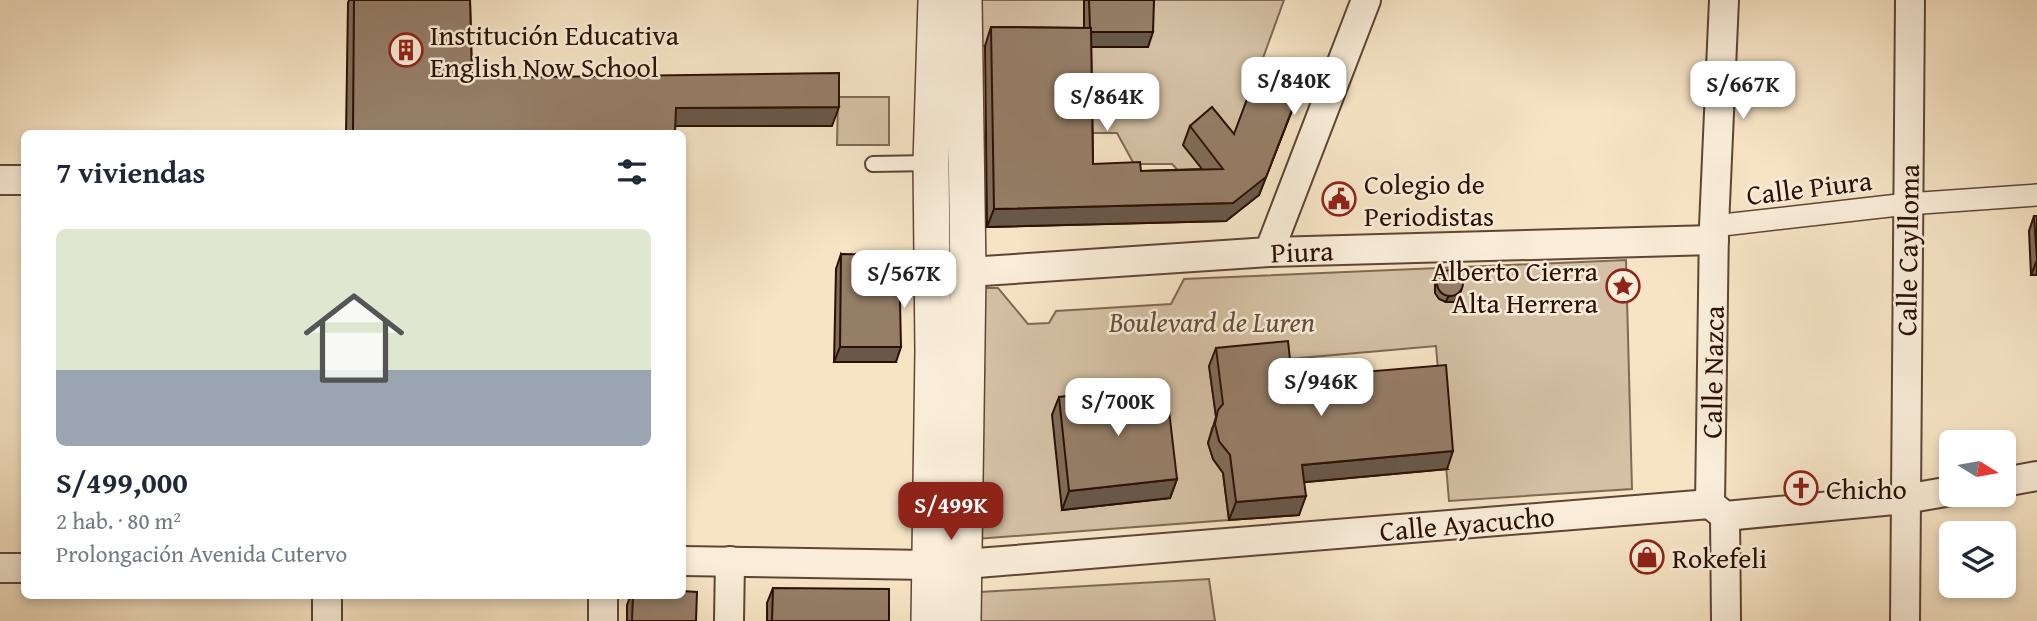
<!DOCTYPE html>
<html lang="es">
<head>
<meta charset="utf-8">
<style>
  :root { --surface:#fff; --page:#f2f2f3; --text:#1f2937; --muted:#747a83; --accent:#8f2418 }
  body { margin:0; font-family:"Gentium Book Plus",serif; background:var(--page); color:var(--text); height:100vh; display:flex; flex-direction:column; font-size:26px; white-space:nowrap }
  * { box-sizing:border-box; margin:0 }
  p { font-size:23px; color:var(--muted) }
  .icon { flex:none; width:38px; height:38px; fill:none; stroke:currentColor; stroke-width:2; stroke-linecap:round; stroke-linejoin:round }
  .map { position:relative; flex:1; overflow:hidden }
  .drawer { position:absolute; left:21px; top:130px; width:665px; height:469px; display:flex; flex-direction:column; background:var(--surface); border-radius:10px; box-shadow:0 4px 10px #0003 }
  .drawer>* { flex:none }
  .needle { width:46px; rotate:101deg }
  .controls { position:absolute; left:1939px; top:430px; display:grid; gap:14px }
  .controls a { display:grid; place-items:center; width:77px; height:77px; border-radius:10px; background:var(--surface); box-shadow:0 4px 10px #0003; font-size:35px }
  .price { position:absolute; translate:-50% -60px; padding:0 16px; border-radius:14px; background:#fff; color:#222; font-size:23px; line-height:46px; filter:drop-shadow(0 2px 4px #0008) }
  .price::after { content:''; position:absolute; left:50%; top:42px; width:21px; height:16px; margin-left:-10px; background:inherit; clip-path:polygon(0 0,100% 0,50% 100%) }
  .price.current { background:var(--accent); color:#fff }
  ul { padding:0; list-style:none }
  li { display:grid; align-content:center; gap:14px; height:371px; padding:0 35px }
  li span { display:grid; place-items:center; height:217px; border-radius:10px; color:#555 }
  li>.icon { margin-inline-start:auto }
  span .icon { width:126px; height:126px; fill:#fffc; stroke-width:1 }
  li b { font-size:30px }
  h2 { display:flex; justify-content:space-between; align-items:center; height:84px; padding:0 35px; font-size:30px }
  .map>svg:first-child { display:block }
</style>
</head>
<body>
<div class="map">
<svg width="2037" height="621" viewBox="0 0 2037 621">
  <rect width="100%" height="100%" fill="#f6e4c5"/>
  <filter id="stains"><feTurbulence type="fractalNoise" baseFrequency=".00286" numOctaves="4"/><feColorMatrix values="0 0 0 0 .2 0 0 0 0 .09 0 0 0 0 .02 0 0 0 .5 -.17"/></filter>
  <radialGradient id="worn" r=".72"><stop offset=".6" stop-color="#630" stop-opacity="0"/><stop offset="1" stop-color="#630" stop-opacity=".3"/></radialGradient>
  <!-- green -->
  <g fill="#d4c0a4" stroke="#806854" stroke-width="2">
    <polygon points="972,0 1084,0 1084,46 1148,0 1284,0 1216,188 1195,188 1172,164 1134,164 1117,133 1086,133 1084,47 972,46"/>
    <polygon points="838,97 889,97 889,145 837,145"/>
    <polygon points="1626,260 1632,489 1449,501 1436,346 1209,366 1217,422 1212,428 1208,443 1213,459 1223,473 1229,520 976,539 983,288 998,288 1028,324 1049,323 1056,311 1171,304 1184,279"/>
    <polygon points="1209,579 1215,621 966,621 980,592"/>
  </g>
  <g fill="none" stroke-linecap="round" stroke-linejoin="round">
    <defs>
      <polyline id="service" points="873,164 930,163"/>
      <polyline id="pedestrian" points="1714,226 1907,204 2037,195"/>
      <g id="minor">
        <polyline points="0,180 24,180"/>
        <polyline points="1269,252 1366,0"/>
        <polyline points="948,271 968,272 1269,252 1714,240"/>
        <polyline points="2004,482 2037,476"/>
        <polyline points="1710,504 1714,226 1724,0"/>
        <polyline points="1725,516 1726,621"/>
        <polyline points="682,561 928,565 962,567 977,563 1710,504 1725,516 1905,499 1951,491"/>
        <polyline points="0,568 24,568"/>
        <polyline points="327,621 327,595"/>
        <polyline points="603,621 603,595"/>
        <polyline points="729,621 730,561"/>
        <polyline points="1905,621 1910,0"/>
      </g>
      <g id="tertiary">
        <polyline points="929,621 933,351 931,163 936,0"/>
        <polyline points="963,621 968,272 964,0"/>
      </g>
    </defs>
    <!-- service casing -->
    <use href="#service" stroke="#5e4534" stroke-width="18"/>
    <!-- pedestrian casing -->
    <use href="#pedestrian" stroke="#5e4534" stroke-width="24"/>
    <!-- minor casing -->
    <use href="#minor" stroke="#5e4534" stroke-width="32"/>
    <!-- tertiary casing -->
    <use href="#tertiary" stroke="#5e4534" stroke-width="38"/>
    <!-- service -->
    <use href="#service" stroke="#f9edd9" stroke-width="14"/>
    <!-- pedestrian -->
    <use href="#pedestrian" stroke="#f9edd9" stroke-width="21"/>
    <!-- minor -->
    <use href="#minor" stroke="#f9edd9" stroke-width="28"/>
    <!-- tertiary -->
    <use href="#tertiary" stroke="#f9edd9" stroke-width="35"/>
  </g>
  <!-- wall -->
  <g fill="#806c59" stroke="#2c1004" stroke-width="2">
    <polygon points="349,0 470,0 472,78 832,126 675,126 675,133 346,133 348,3"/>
    <polygon points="1084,0 1154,0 1148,47 1091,47 1093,164 1141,171 1202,169 1183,145 1190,126 1234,134 1293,108 1259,195 1226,221 987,227 985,46 991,27 1084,28"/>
    <polygon points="2034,216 2037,216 2037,275 2031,275 2029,231"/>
    <polygon points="841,254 896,362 834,362 836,269"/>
    <polygon points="1437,279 1459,296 1454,302 1446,302 1439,299 1435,293 1435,285"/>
    <polygon points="1216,348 1292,378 1447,469 1304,482 1299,515 1229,520 1223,473 1213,459 1208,443 1216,417 1209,366"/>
    <polygon points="1059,397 1177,479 1170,498 1062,510 1052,415"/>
    <polygon points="773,588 889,621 767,621 767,603"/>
    <polygon points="631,595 682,595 696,621 627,621 627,605"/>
  </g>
  <!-- shaded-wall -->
  <g fill="#685849" stroke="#2c1004" stroke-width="2">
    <polygon points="1090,32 1153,32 1148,47 1084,47"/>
    <polygon points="839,107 832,126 669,126 676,108"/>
    <polygon points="1293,108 1259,195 1226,221 987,227 994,209 1233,203"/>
    <polygon points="353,131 373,132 352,133"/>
    <polygon points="2037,260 2037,275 2031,275"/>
    <polygon points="1461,291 1459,296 1454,302 1446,302 1448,297"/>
    <polygon points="840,347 901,347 896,362 834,362"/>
    <polygon points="1453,451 1447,469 1295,483 1302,465"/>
    <polygon points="1177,479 1170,498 1062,510 1069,491"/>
    <polygon points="1306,496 1299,515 1229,520 1236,502"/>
  </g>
  <!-- building -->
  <g fill="#957e68" stroke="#2c1004" stroke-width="2">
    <polygon points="354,0 470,0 472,78 839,73 839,107 676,108 675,133 373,133 353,131"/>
    <polygon points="1089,0 1154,0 1153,32 1091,32 1091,28 1090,28"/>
    <polygon points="991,27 1091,28 1093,164 1140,162 1141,171 1223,169 1190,126 1212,107 1234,134 1256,75 1300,89 1266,177 1233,203 994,209"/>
    <polygon points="2034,216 2037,216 2037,260"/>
    <polygon points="841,254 899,255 901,347 840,347"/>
    <circle cx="1450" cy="283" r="13"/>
    <polygon points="1288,341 1292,378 1446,365 1453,451 1302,465 1306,496 1236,502 1230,455 1219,441 1215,424 1218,410 1223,404 1216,348"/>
    <polygon points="1166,385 1177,479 1069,491 1059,397"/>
    <polygon points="773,588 889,589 889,621 772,621"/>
    <polygon points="682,591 697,592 696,621 632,621 633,595 682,595"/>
  </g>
  <!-- icons -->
  <defs>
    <symbol id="building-ring" viewBox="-11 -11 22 22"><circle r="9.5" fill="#f9edd9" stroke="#8f2418" stroke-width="1.5"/><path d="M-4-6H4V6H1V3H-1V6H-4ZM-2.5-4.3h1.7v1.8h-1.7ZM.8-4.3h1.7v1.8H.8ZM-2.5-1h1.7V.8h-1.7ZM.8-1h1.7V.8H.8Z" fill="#8f2418"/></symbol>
    <symbol id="civic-ring" viewBox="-11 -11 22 22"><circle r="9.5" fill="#f9edd9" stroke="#8f2418" stroke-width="1.5"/><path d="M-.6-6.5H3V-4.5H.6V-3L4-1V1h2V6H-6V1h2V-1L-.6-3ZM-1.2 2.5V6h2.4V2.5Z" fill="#8f2418"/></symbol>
    <symbol id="sight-ring" viewBox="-11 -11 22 22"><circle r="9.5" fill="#f9edd9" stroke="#8f2418" stroke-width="1.5"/><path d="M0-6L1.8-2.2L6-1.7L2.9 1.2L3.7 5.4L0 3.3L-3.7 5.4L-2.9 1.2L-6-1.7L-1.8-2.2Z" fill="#8f2418"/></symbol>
    <symbol id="church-ring" viewBox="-11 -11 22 22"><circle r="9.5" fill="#f9edd9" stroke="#8f2418" stroke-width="1.5"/><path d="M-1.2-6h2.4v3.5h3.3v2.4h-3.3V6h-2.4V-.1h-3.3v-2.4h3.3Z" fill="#8f2418"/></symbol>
    <symbol id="shop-ring" viewBox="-11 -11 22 22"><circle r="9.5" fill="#f9edd9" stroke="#8f2418" stroke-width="1.5"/><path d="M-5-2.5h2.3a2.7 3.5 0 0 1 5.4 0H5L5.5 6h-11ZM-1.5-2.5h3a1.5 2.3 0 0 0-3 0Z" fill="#8f2418"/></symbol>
  </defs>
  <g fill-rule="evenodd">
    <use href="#building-ring" x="387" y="31" width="38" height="38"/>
    <use href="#civic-ring" x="1320" y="180" width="38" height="38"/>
    <use href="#sight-ring" x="1604" y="267" width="38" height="38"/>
    <use href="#church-ring" x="1782" y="469" width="38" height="38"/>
    <use href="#shop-ring" x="1628" y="538" width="38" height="38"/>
  </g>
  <g text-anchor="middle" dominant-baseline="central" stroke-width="5" stroke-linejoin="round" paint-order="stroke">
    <!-- poi labels -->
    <g font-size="28" fill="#2c1004" stroke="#f9edd9" text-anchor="start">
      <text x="430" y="34">Institución Educativa<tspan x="430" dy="32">English Now School</tspan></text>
      <text x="1364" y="183">Colegio de<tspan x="1364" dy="32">Periodistas</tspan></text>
      <text x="1598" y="270" text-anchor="end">Alberto Cierra<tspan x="1598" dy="32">Alta Herrera</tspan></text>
      <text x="1826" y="488">Chicho</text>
      <text x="1672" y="557">Rokefeli</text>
    </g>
    <!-- street labels -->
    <g font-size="28" fill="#2c1004" stroke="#f9edd9">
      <text transform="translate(1809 187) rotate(-7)">Calle Piura</text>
      <text transform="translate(1907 250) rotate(-89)">Calle Caylloma</text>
      <text transform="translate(1302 251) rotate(-2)">Piura</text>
      <text transform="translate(1712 372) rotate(-89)">Calle Nazca</text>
      <text transform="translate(1467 523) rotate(-5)">Calle Ayacucho</text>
    </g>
    <!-- park labels -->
    <g font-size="28" font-style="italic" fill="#674e3c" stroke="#f9edd9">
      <text x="1212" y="321">Boulevard de Luren</text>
    </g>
  </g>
  <rect width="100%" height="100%" filter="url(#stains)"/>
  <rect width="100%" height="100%" fill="url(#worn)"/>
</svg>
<div class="controls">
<a><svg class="needle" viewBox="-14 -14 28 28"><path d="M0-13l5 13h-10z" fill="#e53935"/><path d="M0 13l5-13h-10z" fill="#747a83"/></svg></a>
<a><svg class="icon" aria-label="layers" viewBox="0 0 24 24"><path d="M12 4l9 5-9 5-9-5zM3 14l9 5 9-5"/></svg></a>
</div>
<b class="price" style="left:1294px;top:117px">S/840K</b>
<b class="price" style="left:1743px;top:121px">S/667K</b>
<b class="price" style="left:1107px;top:133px">S/864K</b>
<b class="price" style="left:904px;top:310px">S/567K</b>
<b class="price" style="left:1321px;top:418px">S/946K</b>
<b class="price" style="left:1118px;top:438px">S/700K</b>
<b class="price current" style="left:951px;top:542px">S/499K</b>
<section class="drawer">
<h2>7 viviendas<svg class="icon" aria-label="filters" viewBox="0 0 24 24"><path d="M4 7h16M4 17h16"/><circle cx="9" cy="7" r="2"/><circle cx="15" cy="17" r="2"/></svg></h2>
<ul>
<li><span style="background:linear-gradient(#dfe7d0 65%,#9aa5b1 0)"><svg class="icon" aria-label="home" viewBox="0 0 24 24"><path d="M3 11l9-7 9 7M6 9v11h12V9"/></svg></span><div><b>S/499,000</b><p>2 hab. · 80 m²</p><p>Prolongación Avenida Cutervo</p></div></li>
</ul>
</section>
</div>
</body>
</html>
